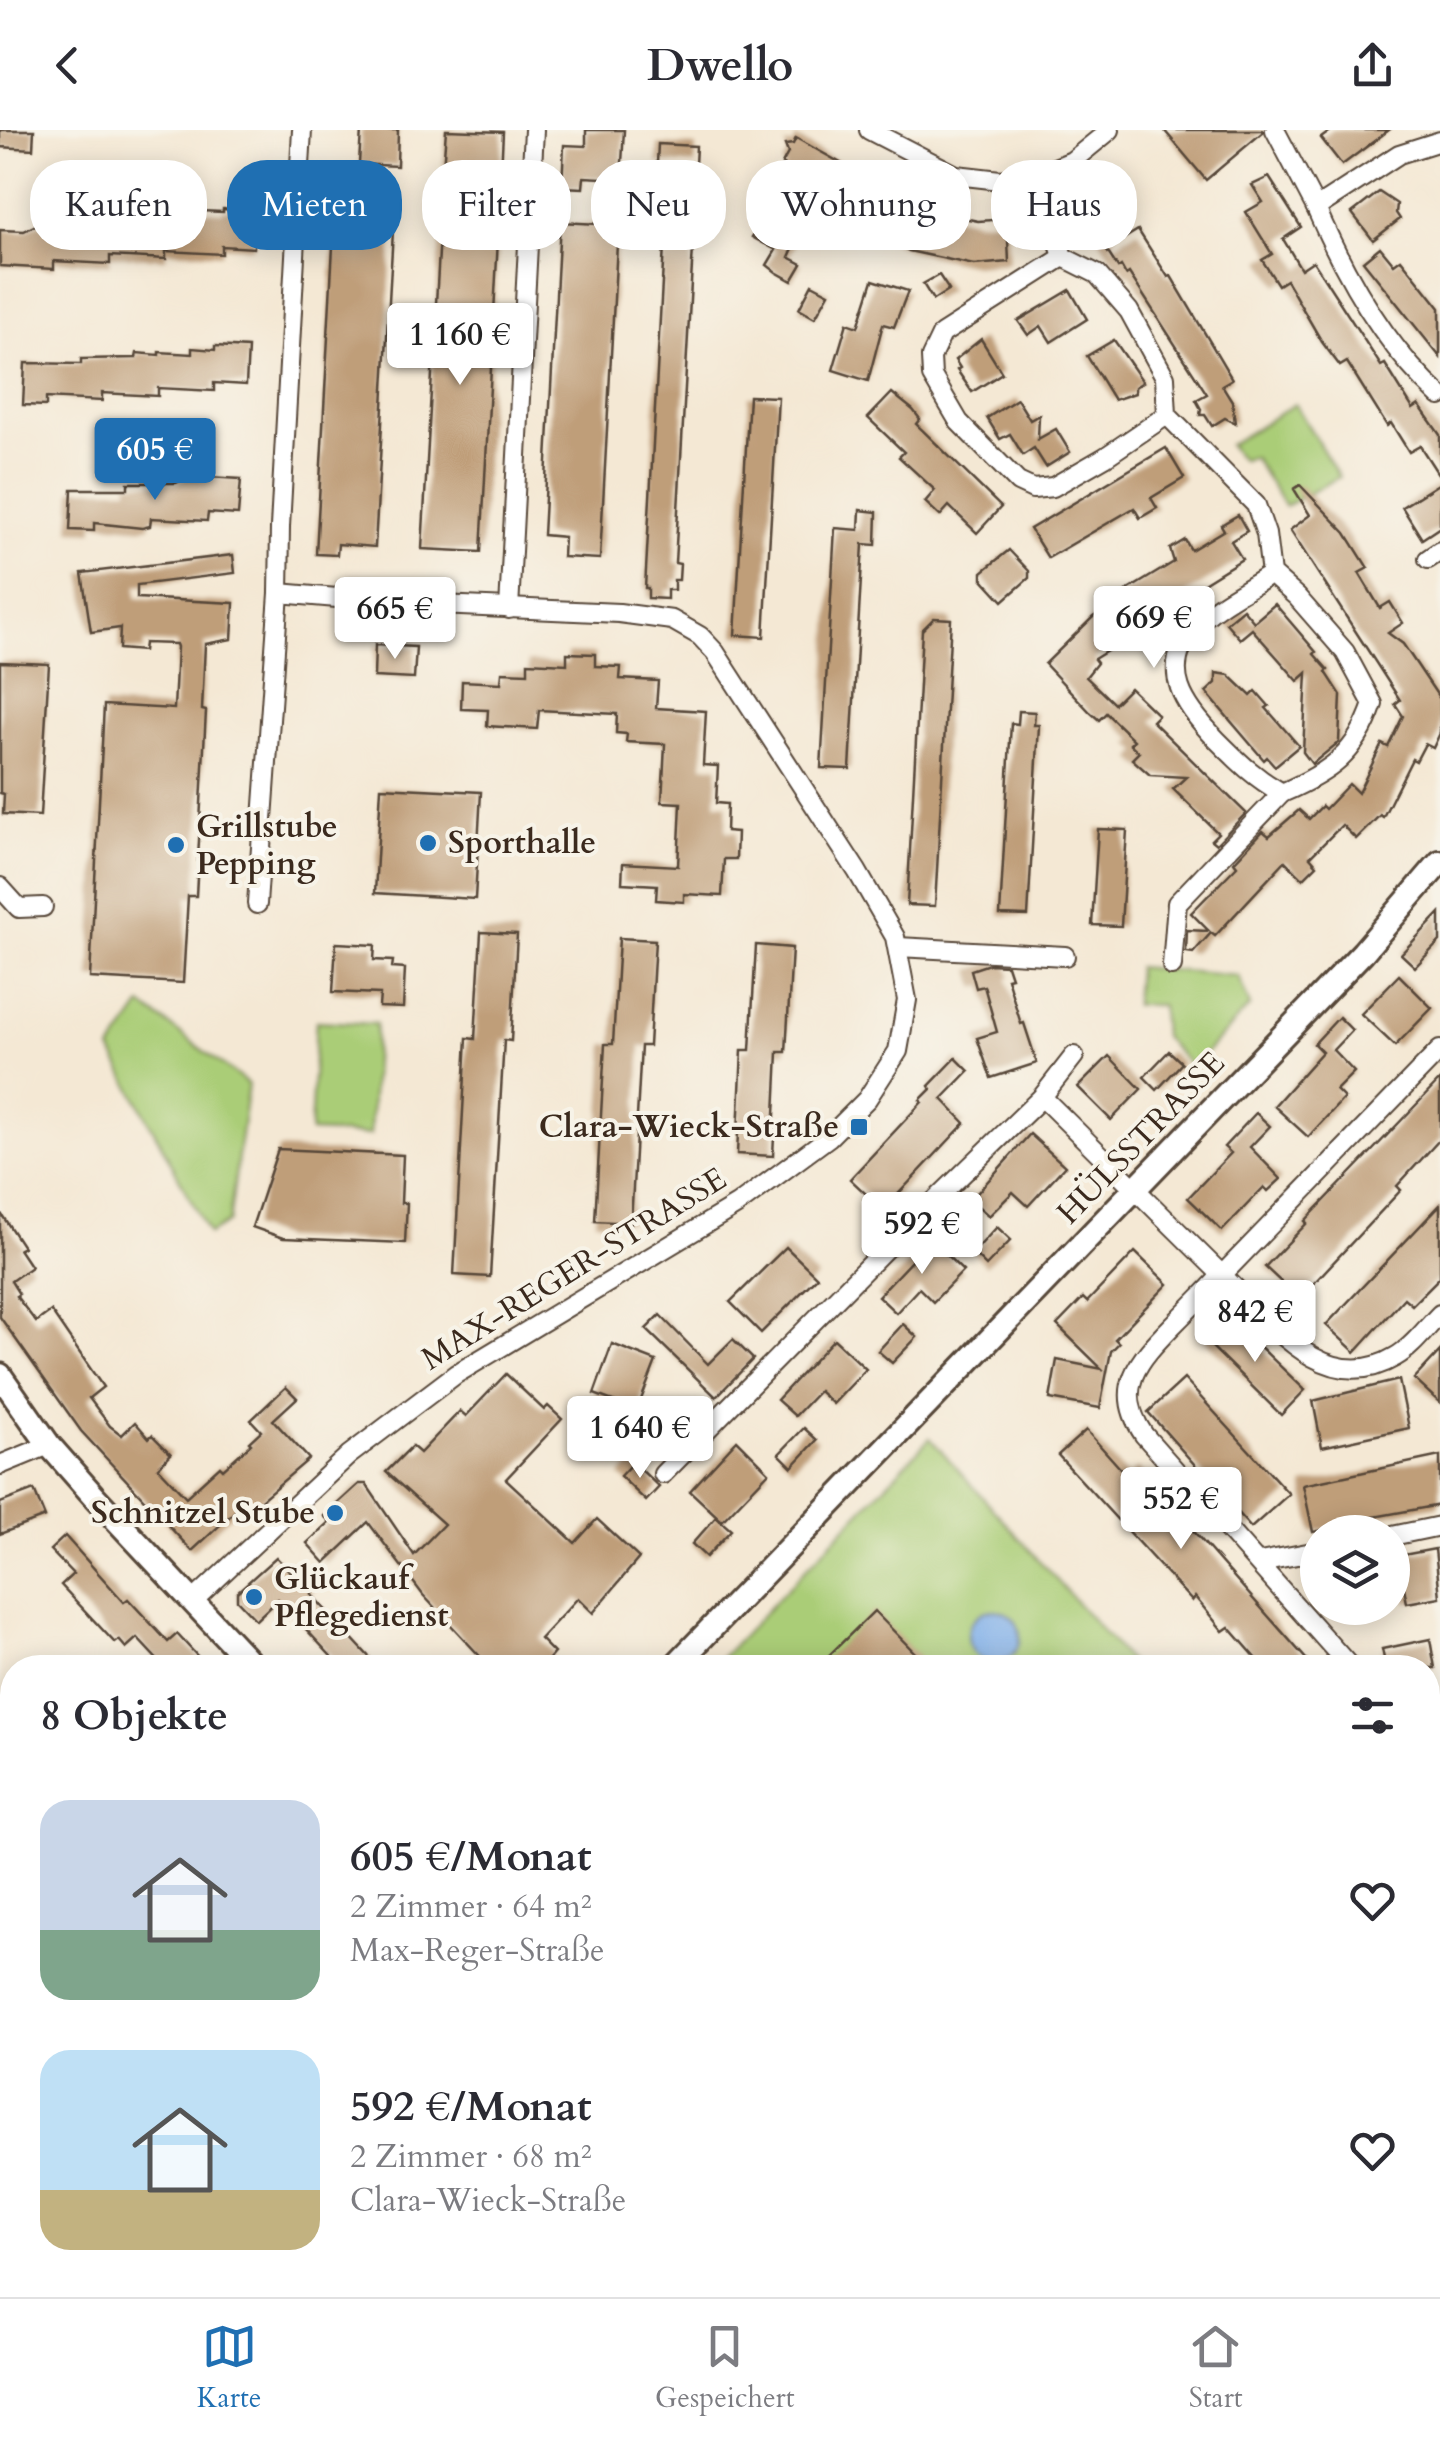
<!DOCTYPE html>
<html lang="de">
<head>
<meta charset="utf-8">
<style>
  :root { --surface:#fff; --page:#f2f2f3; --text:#2b2b33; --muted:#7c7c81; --line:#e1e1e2; --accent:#1f6fb2 }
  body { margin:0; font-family:Cardo,serif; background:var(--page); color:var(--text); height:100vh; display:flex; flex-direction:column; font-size:38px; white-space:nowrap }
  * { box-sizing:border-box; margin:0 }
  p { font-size:32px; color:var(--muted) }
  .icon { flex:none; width:55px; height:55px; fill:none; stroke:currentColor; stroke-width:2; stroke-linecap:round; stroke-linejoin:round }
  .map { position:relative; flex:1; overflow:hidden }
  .drawer { position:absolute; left:0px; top:1525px; width:1440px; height:642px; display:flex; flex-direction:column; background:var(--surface); border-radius:40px 40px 0 0; box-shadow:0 5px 25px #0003 }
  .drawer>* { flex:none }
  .hud { position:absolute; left:30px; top:30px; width:1380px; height:90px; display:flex; gap:20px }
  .buttons { position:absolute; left:1300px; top:1385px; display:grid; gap:20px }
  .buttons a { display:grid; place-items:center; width:110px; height:110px; border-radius:50%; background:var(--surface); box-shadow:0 5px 25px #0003; font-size:50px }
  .price { position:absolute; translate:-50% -85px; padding:0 22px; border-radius:10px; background:#fff; color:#222; font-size:32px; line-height:65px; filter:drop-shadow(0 2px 5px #0008) }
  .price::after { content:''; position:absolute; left:50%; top:60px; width:30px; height:22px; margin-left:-15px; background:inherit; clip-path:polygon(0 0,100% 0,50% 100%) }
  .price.current { background:var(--accent); color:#fff }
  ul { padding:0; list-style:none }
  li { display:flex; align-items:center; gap:30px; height:250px; padding:0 40px }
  li span { display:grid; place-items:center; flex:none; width:280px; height:200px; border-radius:30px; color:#555 }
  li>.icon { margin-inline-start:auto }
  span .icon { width:120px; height:120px; fill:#fffc; stroke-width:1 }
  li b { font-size:42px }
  h2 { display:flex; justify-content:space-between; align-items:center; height:120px; padding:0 40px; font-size:42px }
  .pill { padding:0 35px; border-radius:40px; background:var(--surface); box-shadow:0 5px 25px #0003; font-size:35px; line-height:90px }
  .pill.current { background:var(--accent); color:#fff }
  header { display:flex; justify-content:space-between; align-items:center; height:130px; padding:0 40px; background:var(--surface); font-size:45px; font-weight:600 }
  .tab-bar { display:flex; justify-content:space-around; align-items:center; height:140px; border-top:2px solid var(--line); background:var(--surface); font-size:28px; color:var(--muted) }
  .tab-bar a { display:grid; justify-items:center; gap:5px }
  .tab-bar .current { color:var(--accent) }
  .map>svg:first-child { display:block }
</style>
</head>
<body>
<header><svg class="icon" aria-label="back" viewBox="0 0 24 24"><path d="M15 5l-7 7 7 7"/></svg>Dwello<svg class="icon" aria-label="share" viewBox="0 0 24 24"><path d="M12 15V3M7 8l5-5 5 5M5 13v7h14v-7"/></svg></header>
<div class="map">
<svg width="1440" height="2167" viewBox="0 0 1440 2167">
  <rect width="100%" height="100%" fill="#f7f3e8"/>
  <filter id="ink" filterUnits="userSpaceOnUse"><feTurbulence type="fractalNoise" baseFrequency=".01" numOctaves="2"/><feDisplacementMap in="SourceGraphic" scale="20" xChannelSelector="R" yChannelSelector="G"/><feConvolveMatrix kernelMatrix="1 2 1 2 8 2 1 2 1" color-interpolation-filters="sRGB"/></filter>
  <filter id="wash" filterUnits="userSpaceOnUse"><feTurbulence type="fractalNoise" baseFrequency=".0048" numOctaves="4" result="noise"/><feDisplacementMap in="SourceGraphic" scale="40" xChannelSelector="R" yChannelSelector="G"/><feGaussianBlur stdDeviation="2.25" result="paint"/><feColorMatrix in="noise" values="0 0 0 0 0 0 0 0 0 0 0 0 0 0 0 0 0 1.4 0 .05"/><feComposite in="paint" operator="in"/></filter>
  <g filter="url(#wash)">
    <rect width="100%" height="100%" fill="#f4e8d4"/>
    <!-- green -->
    <g fill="#aacd77" stroke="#727c4a" stroke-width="2.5">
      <polygon points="1295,274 1339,347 1285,376 1253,327 1242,330 1229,315"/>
      <polygon points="1137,837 1238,846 1250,876 1192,937 1163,907 1161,875 1134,875"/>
      <polygon points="142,875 248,954 229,1092 209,1104 111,920"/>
      <polygon points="316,891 376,894 370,1005 310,1002"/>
      <polygon points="930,1308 1134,1537 712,1538"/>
      <polygon points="1440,1926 1440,2167 1337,2167 1332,2155 1428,2155 1428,1943"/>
      <polygon points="685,2155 826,2155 837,2167 660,2167"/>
      <polygon points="1047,2155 1320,2155 1326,2167 1035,2167"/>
    </g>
    <!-- water -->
    <circle fill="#7eaee9" stroke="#5c6c84" stroke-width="2.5" cx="994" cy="1506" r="26"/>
    <g id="blocks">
      <!-- building -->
      <g fill="#bf9e79">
        <polygon points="0,0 34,0 33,19 0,17"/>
        <polygon points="361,0 398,0 397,36 359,34"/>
        <polygon points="446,0 503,2 501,43 443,39"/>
        <polygon points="586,0 624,0 621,49 584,47 583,58 562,57 564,15 586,16"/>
        <polygon points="1164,0 1263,0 1263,2 1206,50"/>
        <polygon points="1332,0 1389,0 1342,35 1321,8"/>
        <polygon points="796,8 925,80 978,91 1007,89 1009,132 974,135 909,121 816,68 789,127 802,134 792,151 776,142 767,135 776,120 752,107 763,89 759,87 786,36 782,34 788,23 785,15 793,14"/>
        <polygon points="658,14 696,16 695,35 657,33"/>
        <polygon points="1097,47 1121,82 1112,116 1138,100 1168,147 1171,146 1232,249 1222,255 1232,271 1235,293 1225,288 1212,296 1205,285 1200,285 1201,279 1196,270 1207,264 1129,143 1126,145 1121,136 1118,138 1094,101 1088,105 1081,93 1076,92 1077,87 1071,78 1087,67 1081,57"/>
        <polygon points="1269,47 1301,97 1283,109 1301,139 1313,131 1381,236 1385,234 1413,279 1419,275 1440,305 1440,347 1420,316 1409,322 1391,293 1387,296 1347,232 1340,236 1322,212 1286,150 1278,155 1262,130 1272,124 1246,82 1263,72 1252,55"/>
        <polygon points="1379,62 1397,74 1396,83 1400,89 1373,110 1352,83"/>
        <polygon points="223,79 255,81 254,118 222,116 222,124 166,121 166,129 110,126 110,134 54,131 54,139 0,136 0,100 24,101 38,94 88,96 88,92 111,93 111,90 144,91 144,86 167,88 167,84 200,86 200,81 223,82"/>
        <polygon points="335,80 394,83 375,417 338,414 337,425 316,424"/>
        <polygon points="441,86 478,88 477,108 498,109 481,422 422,419"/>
        <polygon points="560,92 618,95 600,429 563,427 564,407 543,405"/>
        <polygon points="665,98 694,100 675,433 680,434 679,450 674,450 674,460 667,460 667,469 648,468 648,458 645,458"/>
        <polygon points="1380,117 1394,134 1401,129 1440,178 1440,227 1363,131"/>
        <polygon points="939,145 949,160 933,170 923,154"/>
        <polygon points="873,150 908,161 894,197 883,194 868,251 833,240 847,193 858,197"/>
        <polygon points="812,154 829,163 815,188 799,179"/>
        <polygon points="1070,160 1087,189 1051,212 1041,196 1028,205 1018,191"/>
        <polygon points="981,209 1002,243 972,262 957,240 960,238 955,230"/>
        <polygon points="1114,210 1143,252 1135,257 1135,263 1114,270 1087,226"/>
        <polygon points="215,216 248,218 246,255 214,253 214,261 158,258 158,266 102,263 102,271 46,268 46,276 23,275 25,233 81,234 81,229 136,228 137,223 159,225 159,222 192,224 192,218 215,220"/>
        <polygon points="892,263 913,280 920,289 916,294 1001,377 977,403 949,376 940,386 925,372 935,360 899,327 904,322 868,288"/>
        <polygon points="749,266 778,267 764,507 735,505"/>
        <polygon points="1017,269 1030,290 1039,285 1038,309 1056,299 1070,322 1046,337 1034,318 1023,325 1010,304 1000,309 987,288"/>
        <polygon points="1166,318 1184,348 1151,368 1157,378 1140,388 1134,378 1048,428 1030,399"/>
        <polygon points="190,346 241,349 238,385 208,383 207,391 151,388 150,396 142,398 94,393 94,401 70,400 72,359 128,359 128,353 176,353"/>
        <polygon points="1440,353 1440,397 1422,409 1402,377"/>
        <polygon points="1300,355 1346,403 1368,438 1359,443 1380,478 1390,472 1403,493 1388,503 1403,514 1440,569 1440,603 1433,618 1425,614 1416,631 1412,629 1383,687 1380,685 1356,709 1342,695 1310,727 1317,735 1303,749 1285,731 1215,806 1211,803 1193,823 1186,822 1187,800 1209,801 1191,783 1237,736 1234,732 1263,701 1269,706 1299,680 1309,689 1322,676 1325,679 1349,654 1358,663 1382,614 1388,617 1403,586 1395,574 1400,570 1290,400 1310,385 1294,359"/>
        <polygon points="860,380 877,382 876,415 863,414 850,639 821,638 835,398 859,400"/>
        <polygon points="1238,385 1247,401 1231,411 1242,429 1141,492 1144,496 1135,504 1094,529 1097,533 1086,547 1114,574 1130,558 1158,585 1152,591 1246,683 1216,714 1211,710 1218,703 1173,659 1186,647 1150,645 1132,629 1139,622 1130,614 1134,610 1106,583 1099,590 1090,582 1045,534 1093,487 1126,467 1123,463 1174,432 1170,419 1185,410 1191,420 1224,400 1221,395"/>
        <polygon points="1009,420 1029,441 1029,448 1003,471 982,448 982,442"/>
        <polygon points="233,425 235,443 137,455 137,468 234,473 232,509 205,514 202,580 206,581 196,766 188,766 183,853 90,848 104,575 174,579 177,517 176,514 144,513 143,521 119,519 120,498 91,502 82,443"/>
        <polygon points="1275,474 1316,522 1314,524 1328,540 1326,542 1341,565 1339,612 1312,634 1303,622 1307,543 1298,551 1252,499 1240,509 1226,493 1243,479 1254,492"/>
        <polygon points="934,488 951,489 935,776 907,775 922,500"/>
        <polygon points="375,515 416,517 414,549 374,547"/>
        <polygon points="567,523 595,524 595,536 621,537 620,549 658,551 656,578 706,581 703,635 718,636 716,673 727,674 726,701 737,702 736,729 724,729 722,766 684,764 684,772 656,770 657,755 622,753 623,733 678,736 681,673 662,672 665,614 626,612 627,604 616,603 617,584 539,580 537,599 487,596 488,580 461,579 462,551 501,553 502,542 528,543 528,532 567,534"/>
        <polygon points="0,532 49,534 40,686 3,684 4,664 0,663"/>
        <polygon points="1216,543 1229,545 1251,566 1256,561 1269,576 1266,578 1299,616 1275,636 1267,627 1264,630 1206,562 1216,553"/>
        <polygon points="1019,581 1035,582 1034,595 1039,595 1028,786 1000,785 1011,593 1018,594"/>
        <polygon points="381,657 481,662 475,769 375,763"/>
        <polygon points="1098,699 1127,700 1121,796 1092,795"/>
        <polygon points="1440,783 1440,811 1415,837 1401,824"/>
        <polygon points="481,802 517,804 511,911 504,910 490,1147 454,1145 467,908 475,909"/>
        <polygon points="619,808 655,810 649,916 641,916 631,1093 595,1091 605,914 613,914"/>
        <polygon points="336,813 375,815 374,830 393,831 392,838 405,839 403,878 379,877 380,864 333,862"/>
        <polygon points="756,815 792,818 786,922 778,922 773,1026 737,1024 742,920 750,920"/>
        <polygon points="989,834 1007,835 1011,847 1007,848 1021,894 1024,893 1037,933 991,948 977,908 997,902 984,856 976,858 971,840"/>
        <polygon points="1399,845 1432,878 1395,916 1361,884"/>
        <polygon points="1339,887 1352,900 1333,920 1354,942 1336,960 1344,968 1308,1007 1274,976 1322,922 1314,914"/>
        <polygon points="1169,921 1182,933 1157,960 1144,947"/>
        <polygon points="1109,926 1141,959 1111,990 1078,957"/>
        <polygon points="956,928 969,941 942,969 965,993 883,1080 850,1049 922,972 920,970 931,959 929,956"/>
        <polygon points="1440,950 1440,1009 1397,1056 1401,1060 1299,1169 1265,1137 1307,1093 1305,1091"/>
        <polygon points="1256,983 1270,996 1250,1017 1281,1049 1268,1061 1264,1057 1222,1101 1188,1068 1231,1023 1224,1017"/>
        <polygon points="1030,1004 1065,1036 1028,1076 1013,1062 989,1086 971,1070"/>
        <polygon points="278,1019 403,1025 401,1073 407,1073 405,1113 283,1108 252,1097"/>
        <polygon points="1440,1075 1440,1147 1412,1175 1404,1168 1355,1222 1326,1195"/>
        <polygon points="0,1082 23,1117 19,1119 31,1137 11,1151 19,1164 16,1166 36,1192 51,1181 103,1257 89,1268 110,1296 122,1305 135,1292 149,1308 152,1305 171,1324 158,1337 186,1367 220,1336 223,1339 251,1314 249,1312 261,1301 251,1290 286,1257 297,1268 273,1290 309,1329 248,1381 243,1374 192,1421 81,1301 0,1187"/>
        <polygon points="997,1097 1011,1110 986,1136 973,1123"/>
        <polygon points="931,1110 963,1141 933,1172 919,1158 896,1183 878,1166"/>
        <polygon points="786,1117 817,1147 761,1203 730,1172"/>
        <polygon points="1135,1122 1168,1154 1115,1209 1119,1213 1111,1221 1100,1278 1050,1269 1057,1230 1102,1239 1057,1195 1083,1168 1087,1172"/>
        <polygon points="660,1185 708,1234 733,1209 753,1229 716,1267 646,1199"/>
        <polygon points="1228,1186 1305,1260 1281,1285 1204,1209"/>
        <polygon points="903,1194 917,1207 892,1233 878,1221"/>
        <polygon points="834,1209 866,1239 833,1274 819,1261 795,1286 777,1270"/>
        <polygon points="612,1214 656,1231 637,1280 594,1264"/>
        <polygon points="1440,1221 1440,1273 1414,1249"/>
        <polygon points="506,1244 544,1280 548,1276 562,1289 506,1349 575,1413 597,1389 639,1428 593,1483 578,1468 540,1509 554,1523 541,1538 491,1538 423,1465 368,1392 325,1433 307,1413 330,1392 324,1386 359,1354 366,1354 414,1425 444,1394 386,1342 412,1316 420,1323 460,1281 466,1286"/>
        <polygon points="1184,1249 1289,1364 1251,1398 1148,1282"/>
        <polygon points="1399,1250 1409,1298 1322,1317 1313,1271"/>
        <polygon points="804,1298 817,1310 792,1337 779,1324"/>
        <polygon points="1086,1300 1128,1347 1138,1338 1314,1538 1265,1538 1229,1497 1223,1501 1195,1467 1192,1471 1058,1325"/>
        <polygon points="737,1310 769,1342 722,1391 690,1361"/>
        <polygon points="1440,1326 1440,1375 1346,1392 1346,1395 1313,1402 1303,1355"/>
        <polygon points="633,1332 659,1357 646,1371 620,1346"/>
        <polygon points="34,1360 45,1387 0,1404 0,1373"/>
        <polygon points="716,1387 731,1400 706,1427 692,1414"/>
        <polygon points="65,1406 124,1472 128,1469 168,1512 177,1504 200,1529 191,1538 165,1538 137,1508 126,1518 119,1510 115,1513 61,1455 73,1444 50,1420"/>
        <polygon points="1435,1419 1440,1467 1407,1473 1398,1426"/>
        <polygon points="276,1427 299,1451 313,1438 324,1449 311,1464 371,1529 361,1538 342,1538 278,1469 256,1490 237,1470 237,1462"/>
        <polygon points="874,1481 920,1528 910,1538 816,1538"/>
        <polygon points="1430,1509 1435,1538 1386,1538 1382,1519"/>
      </g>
    </g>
  </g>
  <g filter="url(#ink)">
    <use href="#blocks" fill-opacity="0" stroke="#574639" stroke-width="2.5"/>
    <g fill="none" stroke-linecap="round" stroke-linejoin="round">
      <defs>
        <g id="minor">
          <polyline points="869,0 956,45 1000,50 1038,45 1072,31 1110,0"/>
          <polyline points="1275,0 1316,78"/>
          <path d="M1440 11 1399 24 1316 78C1345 145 1386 217 1440 266"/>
          <path d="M1038 45 1063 127 1097 144 1129 181 1165 247 1167 285 1256 375 1266 404 1271 444 1297 467 1345 522 1373 574C1356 625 1330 642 1282 663 1255 648 1239 632 1217 610 1185 577 1157 540 1195 497 1213 476 1247 460 1271 444"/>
          <polyline points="1063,127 942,204 931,227 932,246 959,292 1018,352 1033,359 1053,357 1105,327 1167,285"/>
          <polyline points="1428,429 1440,421"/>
          <polyline points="509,479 534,0"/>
          <polyline points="0,757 19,778 43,777"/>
          <polyline points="257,774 279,463 280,397 302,0"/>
          <polyline points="898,817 1065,826"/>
          <polyline points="1172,836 1177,773 1282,663"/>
          <polyline points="1074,926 1042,967 1222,1145 1440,920"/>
          <polyline points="0,1335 49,1315"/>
          <polyline points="663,1344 884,1120 1042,967"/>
          <polyline points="1392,1406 1440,1396"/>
          <polyline points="1260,1432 1318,1421"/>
          <polyline points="194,1470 349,1325 456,1244 737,1075 829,1007 867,969 898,921 907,870 895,807 857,741 715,522 700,506 672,490 619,483 395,473 279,463"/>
          <path d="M1351 1538 1144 1305C1112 1258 1139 1230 1172 1196 1189 1179 1206 1162 1222 1145 1268 1189 1324 1269 1395 1227 1412 1218 1426 1198 1440 1184"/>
          <polyline points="1428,1580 1440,1578"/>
          <polyline points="1428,1624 1440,1637"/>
        </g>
        <g id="tertiary">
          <polyline points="0,1245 49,1315 93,1365 255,1538"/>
          <polyline points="673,1538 1292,896 1363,822 1440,732"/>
          <polyline points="0,1778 12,1777"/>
        </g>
        <g id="secondary">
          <polyline points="895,2155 907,2167"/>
          <polyline points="23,2167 36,2155"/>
        </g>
      </defs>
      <!-- minor casing -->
      <use href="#minor" stroke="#574639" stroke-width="22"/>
      <!-- tertiary casing -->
      <use href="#tertiary" stroke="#574639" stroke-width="28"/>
      <!-- secondary casing -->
      <use href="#secondary" stroke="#574639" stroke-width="30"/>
      <!-- minor -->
      <use href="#minor" stroke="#fff" stroke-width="18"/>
      <!-- tertiary -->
      <use href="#tertiary" stroke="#fff" stroke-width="22"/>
      <!-- secondary -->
      <use href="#secondary" stroke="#fbe5cf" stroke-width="25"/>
    </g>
  </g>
  <!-- markers -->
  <g fill="#1f6fb2" stroke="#f7f3e8" stroke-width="4">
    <circle cx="428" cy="713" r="10"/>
    <circle cx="176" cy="715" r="10"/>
    <rect x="849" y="987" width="20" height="20" rx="5"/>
    <circle cx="335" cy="1383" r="10"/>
    <circle cx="254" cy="1467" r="10"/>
  </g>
  <g text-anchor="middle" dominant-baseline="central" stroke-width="8" stroke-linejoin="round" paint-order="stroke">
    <!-- poi labels -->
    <g font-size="32" font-weight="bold" fill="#3b2a1e" stroke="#f7f3e8" text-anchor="start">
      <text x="196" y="697">Grillstube<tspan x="196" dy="37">Pepping</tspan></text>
      <text x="448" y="713">Sporthalle</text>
      <text x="839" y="997" text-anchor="end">Clara-Wieck-Straße</text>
      <text x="315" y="1383" text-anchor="end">Schnitzel Stube</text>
      <text x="274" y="1449">Glückauf<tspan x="274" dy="37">Pflegedienst</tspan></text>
    </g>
    <!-- street labels -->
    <g font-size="32" fill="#3b2a1e" stroke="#f7f3e8">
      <text transform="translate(1141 1008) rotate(-46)">HÜLSSTRASSE</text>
      <text transform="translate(574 1139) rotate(-32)">MAX-REGER-STRASSE</text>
    </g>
  </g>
</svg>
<div class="buttons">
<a><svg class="icon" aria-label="layers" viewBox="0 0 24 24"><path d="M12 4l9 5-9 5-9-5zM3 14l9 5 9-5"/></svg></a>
</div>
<b class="price" style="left:460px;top:258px">1 160 €</b>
<b class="price current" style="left:155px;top:373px">605 €</b>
<b class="price" style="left:395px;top:532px">665 €</b>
<b class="price" style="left:1154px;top:541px">669 €</b>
<b class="price" style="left:922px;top:1147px">592 €</b>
<b class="price" style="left:1255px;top:1235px">842 €</b>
<b class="price" style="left:640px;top:1351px">1 640 €</b>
<b class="price" style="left:1181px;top:1422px">552 €</b>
<div class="hud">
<a class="pill">Kaufen</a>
<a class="pill current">Mieten</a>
<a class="pill">Filter</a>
<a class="pill">Neu</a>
<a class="pill">Wohnung</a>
<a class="pill">Haus</a>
</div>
<section class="drawer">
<h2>8 Objekte<svg class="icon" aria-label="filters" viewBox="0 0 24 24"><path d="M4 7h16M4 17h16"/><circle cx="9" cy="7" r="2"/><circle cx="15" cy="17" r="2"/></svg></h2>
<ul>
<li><span style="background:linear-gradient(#c9d6e8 65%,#7fa58c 0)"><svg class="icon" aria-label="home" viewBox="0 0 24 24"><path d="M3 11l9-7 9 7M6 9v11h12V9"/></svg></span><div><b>605 €/Monat</b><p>2 Zimmer · 64 m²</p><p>Max-Reger-Straße</p></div><svg class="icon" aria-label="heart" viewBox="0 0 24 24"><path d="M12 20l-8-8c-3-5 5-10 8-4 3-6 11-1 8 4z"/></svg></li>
<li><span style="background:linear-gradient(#bfe0f5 70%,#c2b280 0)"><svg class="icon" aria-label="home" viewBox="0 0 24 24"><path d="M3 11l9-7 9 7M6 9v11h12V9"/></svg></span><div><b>592 €/Monat</b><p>2 Zimmer · 68 m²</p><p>Clara-Wieck-Straße</p></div><svg class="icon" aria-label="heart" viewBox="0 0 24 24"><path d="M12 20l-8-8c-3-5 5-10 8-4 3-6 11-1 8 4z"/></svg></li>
</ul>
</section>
</div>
<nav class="tab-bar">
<a class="current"><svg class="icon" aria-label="map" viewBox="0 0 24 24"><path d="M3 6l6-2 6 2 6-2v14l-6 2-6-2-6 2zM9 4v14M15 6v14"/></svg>Karte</a>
<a><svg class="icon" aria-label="saved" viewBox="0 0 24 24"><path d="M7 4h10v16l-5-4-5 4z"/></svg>Gespeichert</a>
<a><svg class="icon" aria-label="home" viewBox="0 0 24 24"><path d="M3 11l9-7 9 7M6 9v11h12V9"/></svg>Start</a>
</nav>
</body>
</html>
